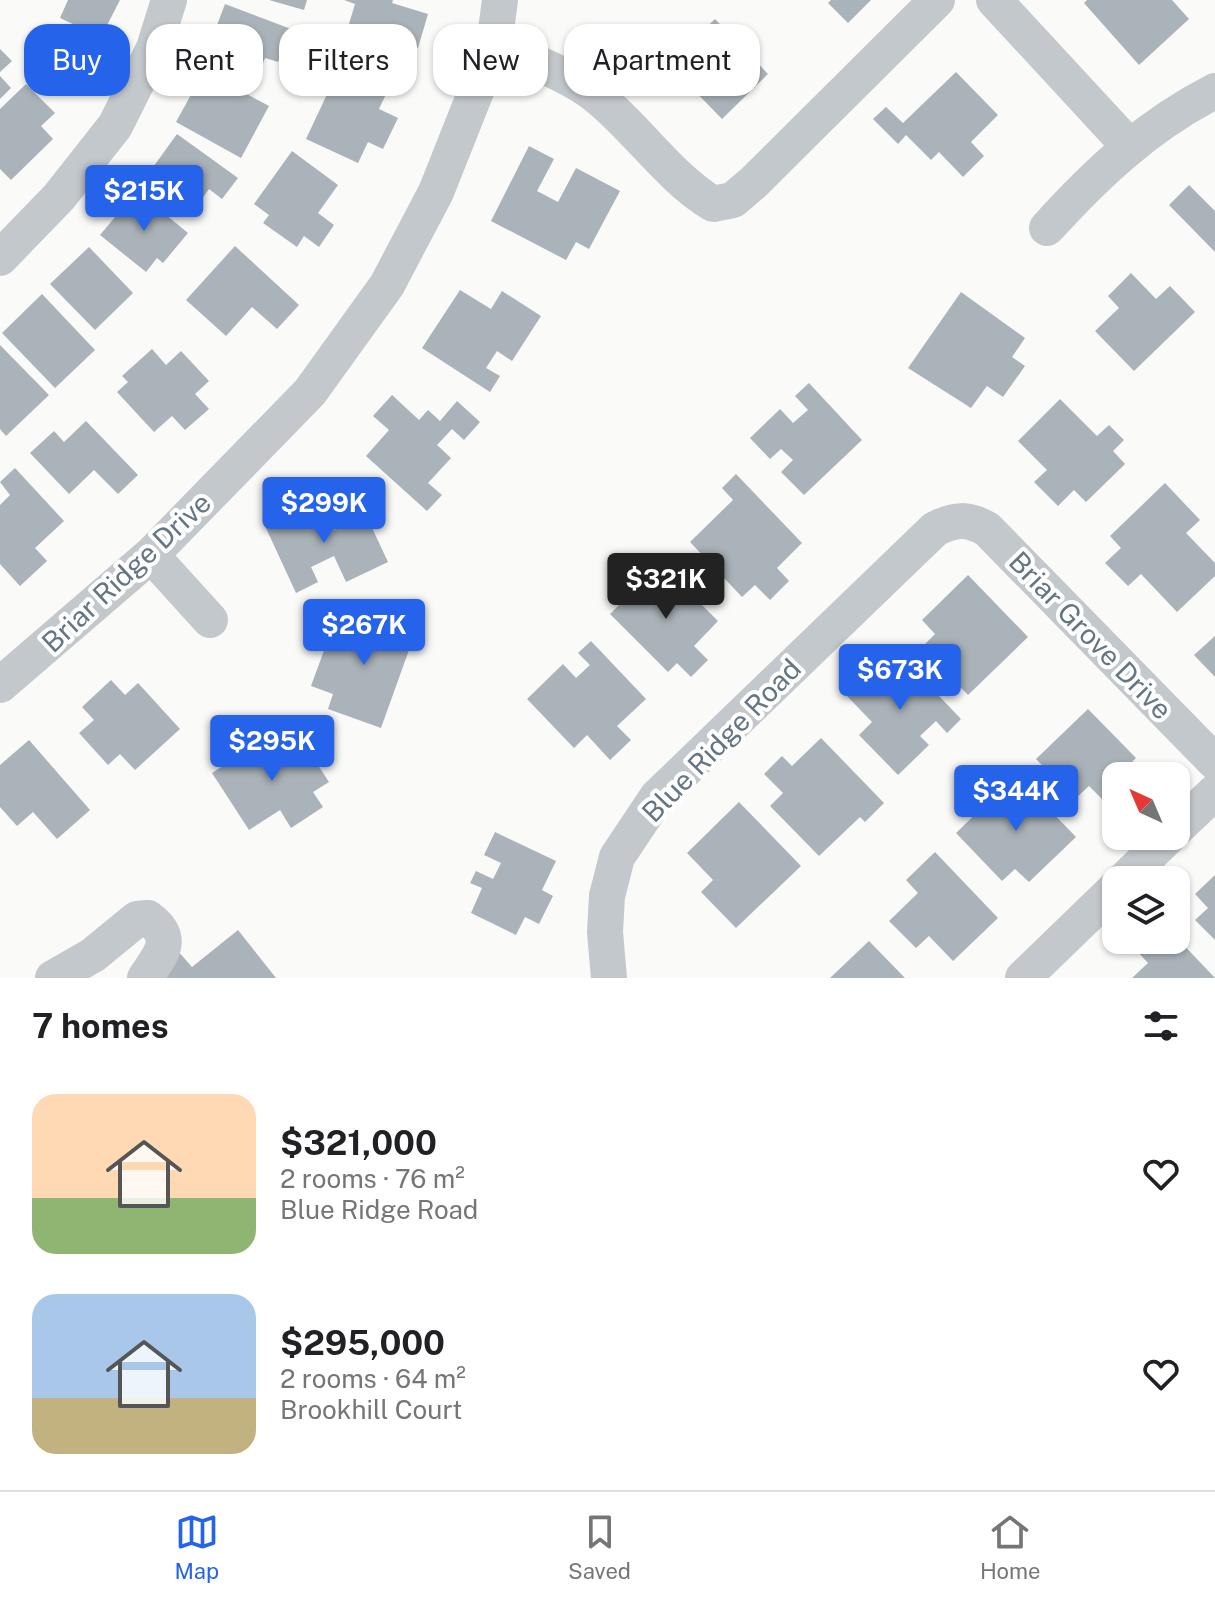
<!DOCTYPE html>
<html lang="en">
<head>
<meta charset="utf-8">
<style>
  :root { --surface:#fff; --page:#f2f2f2; --text:#202124; --muted:#757577; --line:#e0e0e0; --accent:#2563eb }
  body { margin:0; font-family:"Public Sans",sans-serif; background:var(--page); color:var(--text); height:100vh; display:flex; flex-direction:column; font-size:30px; white-space:nowrap }
  * { box-sizing:border-box; margin:0 }
  p { font-size:26px; color:var(--muted) }
  .icon { flex:none; width:44px; height:44px; fill:none; stroke:currentColor; stroke-width:2; stroke-linecap:round; stroke-linejoin:round }
  .map { position:relative; height:978px; overflow:hidden }
  .side { display:flex; flex-direction:column; background:var(--surface); flex:1 }
  .side>* { flex:none }
  .top-card { position:absolute; left:24px; top:24px; width:800px; height:72px; display:flex; gap:16px }
  .needle { width:52px; rotate:316deg }
  .tools { position:absolute; left:1102px; top:762px; display:grid; gap:16px }
  .tools a { display:grid; place-items:center; width:88px; height:88px; border-radius:16px; background:var(--surface); box-shadow:0 2px 6px #0004; font-size:40px }
  .price { position:absolute; translate:-50% -68px; padding:0 18px; border-radius:8px; background:var(--accent); color:#fff; font-size:26px; line-height:52px; filter:drop-shadow(0 2px 4px #0008) }
  .price::after { content:''; position:absolute; left:50%; top:48px; width:24px; height:18px; margin-left:-12px; background:inherit; clip-path:polygon(0 0,100% 0,50% 100%) }
  .price.active { background:#222; color:#fff }
  ul { padding:0; list-style:none }
  li { display:flex; align-items:center; gap:24px; height:200px; padding:0 32px }
  li span { display:grid; place-items:center; flex:none; width:224px; height:160px; border-radius:24px; color:#555 }
  li>.icon { margin-inline-start:auto }
  span .icon { width:96px; height:96px; fill:#fffc; stroke-width:1 }
  li b { font-size:34px }
  h2 { display:flex; justify-content:space-between; align-items:center; height:96px; padding:0 32px; font-size:34px }
  .chip { padding:0 28px; border-radius:24px; background:var(--surface); box-shadow:0 2px 6px #0004; font-size:28px; line-height:72px }
  .chip.active { background:var(--accent); color:#fff }
  .tab-bar { display:flex; justify-content:space-around; align-items:center; height:112px; border-top:2px solid var(--line); background:var(--surface); font-size:22px; color:var(--muted) }
  .tab-bar a { display:grid; justify-items:center; gap:4px }
  .tab-bar .active { color:var(--accent) }
  .map>svg:first-child { display:block }
</style>
</head>
<body>
<div class="map">
<svg width="1215" height="978" viewBox="0 0 1215 978">
  <rect width="100%" height="100%" fill="#fafaf8"/>
  <!-- building -->
  <g fill="#aab3b9">
    <polygon points="68,0 120,0 101,37 60,18"/>
    <polygon points="269,0 307,0 304,10"/>
    <polygon points="344,0 393,0 392,3 428,14 418,48 348,27 355,4"/>
    <polygon points="831,0 871,0 848,23 828,3"/>
    <polygon points="1087,0 1172,0 1189,19 1139,65 1084,3"/>
    <polygon points="225,4 291,29 278,62 265,58 257,79 216,64 221,50 209,46"/>
    <polygon points="715,19 768,74 722,119 681,77 705,54 692,41"/>
    <polygon points="0,49 12,61 0,72"/>
    <polygon points="204,71 269,106 241,158 176,122"/>
    <polygon points="956,72 998,115 971,142 984,156 963,177 939,152 931,160 906,135 898,144 873,119 886,107 903,123"/>
    <polygon points="0,76 11,88 0,99"/>
    <polygon points="354,77 387,92 379,109 398,118 383,149 368,142 358,163 306,139 330,88 345,95"/>
    <polygon points="26,84 55,113 41,126 53,139 11,180 0,169 0,109"/>
    <polygon points="177,134 238,178 222,199 209,189 190,215 143,181"/>
    <polygon points="529,146 554,159 537,191 558,202 576,168 620,191 589,249 576,242 566,260 491,221"/>
    <polygon points="292,151 338,185 318,213 334,225 319,247 304,236 297,247 263,223 269,215 254,204"/>
    <polygon points="1189,185 1215,211 1215,252 1169,205"/>
    <polygon points="137,191 188,233 163,263 157,258 146,272 100,235"/>
    <polygon points="235,246 299,305 277,329 252,307 226,336 186,300"/>
    <polygon points="89,247 133,293 95,330 50,284"/>
    <polygon points="1131,273 1156,299 1170,286 1195,312 1134,371 1095,331 1119,308 1108,296"/>
    <polygon points="460,290 491,309 502,291 541,316 512,361 497,351 486,368 500,376 490,392 422,348"/>
    <polygon points="961,292 1025,338 1012,357 1025,366 1003,397 987,386 971,408 908,368"/>
    <polygon points="42,294 95,350 55,388 2,333"/>
    <polygon points="0,345 49,395 6,436 0,429"/>
    <polygon points="152,349 166,365 181,351 209,381 195,394 209,409 185,430 172,416 154,432 117,392 128,382 122,376"/>
    <polygon points="809,383 862,440 804,495 781,472 793,460 781,449 770,459 750,438 780,409 793,423 808,410 795,396"/>
    <polygon points="392,395 419,420 428,410 440,421 457,401 480,422 464,440 452,429 437,445 451,458 428,483 442,495 427,511 366,456 389,430 373,416"/>
    <polygon points="1060,399 1097,436 1109,425 1124,440 1113,451 1125,464 1086,502 1074,490 1058,506 1034,482 1047,470 1018,441"/>
    <polygon points="86,421 138,475 118,494 94,470 69,494 30,453 54,431 64,442"/>
    <polygon points="15,468 64,521 35,548 47,561 20,586 0,564 0,505 10,495 0,482"/>
    <polygon points="736,474 802,543 777,568 789,581 770,600 755,585 742,597 690,542 733,500 722,488"/>
    <polygon points="1165,483 1200,520 1186,533 1215,563 1215,576 1177,612 1141,574 1128,586 1105,563 1121,548 1110,536"/>
    <polygon points="320,500 334,530 366,515 388,562 346,582 334,556 311,567 318,582 296,593 265,526"/>
    <polygon points="661,564 718,621 694,646 708,660 691,677 677,663 668,672 610,614"/>
    <polygon points="968,575 1028,637 968,695 922,647 935,634 922,620"/>
    <polygon points="395,614 419,622 381,728 328,709 333,694 311,686 337,615 388,633"/>
    <polygon points="1215,636 1215,677 1194,655"/>
    <polygon points="591,641 646,699 617,726 631,740 610,760 587,735 574,748 527,699 563,664 576,678 590,665 578,653"/>
    <polygon points="895,650 961,719 947,733 936,721 920,736 929,745 898,775 859,735 872,722 847,696"/>
    <polygon points="111,680 125,695 138,683 180,729 135,770 120,754 108,765 79,733 94,720 82,707"/>
    <polygon points="1088,709 1136,758 1123,771 1128,776 1116,776 1116,803 1111,808 1089,786 1075,799 1036,759"/>
    <polygon points="279,730 300,763 312,756 329,782 313,792 323,807 291,828 280,810 249,830 212,773"/>
    <polygon points="821,738 884,803 865,822 860,817 819,856 770,806 783,793 764,774 782,756 792,766"/>
    <polygon points="29,740 90,810 57,839 33,812 17,826 0,807 0,765"/>
    <polygon points="1016,775 1076,837 1029,882 1015,869 1002,881 956,833"/>
    <polygon points="739,802 801,866 736,928 701,892 713,880 687,853"/>
    <polygon points="495,832 556,861 542,890 553,896 539,924 525,917 516,935 471,913 482,888 470,883 476,871 493,879 501,863 484,855"/>
    <polygon points="935,852 998,918 953,961 929,936 916,948 889,921 918,893 906,880"/>
    <polygon points="1215,875 1215,940 1195,920 1208,908 1195,894"/>
    <polygon points="238,930 276,978 161,978 177,950 192,967"/>
    <polygon points="1176,937 1215,978 1132,978 1148,963 1136,950 1147,940 1176,940"/>
    <polygon points="869,941 905,978 830,978"/>
  </g>
  <g fill="none" stroke-linecap="round" stroke-linejoin="round">
    <!-- minor -->
    <g stroke="#c3c8cc" stroke-width="36">
      <polyline points="994,0 1129,146"/>
      <path d="M494 46C527 59 571 75 599 98 639 131 669 177 713 204L733 200 754 182 937 0"/>
      <path d="M1047 228C1097 173 1148 125 1215 91"/>
      <polyline points="0,258 59,197 115,126 154,48 169,0"/>
      <polyline points="151,555 210,620"/>
      <polyline points="0,685 151,555 310,392 387,285 436,192 494,46 500,0"/>
      <polyline points="1176,829 1215,792"/>
      <polyline points="1124,880 1169,836"/>
      <path d="M53 978 93 955 137 919 148 918C177 939 160 955 145 978"/>
      <path d="M609 978 605 932 607 896 617 857 657 797 935 529C955 519 967 518 987 529L1215 762"/>
      <polyline points="1023,978 1116,888"/>
    </g>
  </g>
  <g text-anchor="middle" dominant-baseline="central" stroke-width="8" stroke-linejoin="round" paint-order="stroke">
    <!-- street labels -->
    <g font-size="28" fill="#657683" stroke="#fff">
      <text transform="translate(126 572) rotate(-43)">Briar Ridge Drive</text>
      <text transform="translate(1091 635) rotate(46)">Briar Grove Drive</text>
      <text transform="translate(721 740) rotate(-46)">Blue Ridge Road</text>
    </g>
  </g>
</svg>
<div class="tools">
<a><svg class="needle" viewBox="-14 -14 28 28"><path d="M0-13l5 13h-10z" fill="#e53935"/><path d="M0 13l5-13h-10z" fill="#757577"/></svg></a>
<a><svg class="icon" aria-label="layers" viewBox="0 0 24 24"><path d="M12 4l9 5-9 5-9-5zM3 14l9 5 9-5"/></svg></a>
</div>
<b class="price" style="left:144px;top:233px">$215K</b>
<b class="price" style="left:324px;top:545px">$299K</b>
<b class="price active" style="left:666px;top:621px">$321K</b>
<b class="price" style="left:364px;top:667px">$267K</b>
<b class="price" style="left:900px;top:712px">$673K</b>
<b class="price" style="left:272px;top:783px">$295K</b>
<b class="price" style="left:1016px;top:833px">$344K</b>
<div class="top-card">
<a class="chip active">Buy</a>
<a class="chip">Rent</a>
<a class="chip">Filters</a>
<a class="chip">New</a>
<a class="chip">Apartment</a>
</div>
</div>
<section class="side">
<h2>7 homes<svg class="icon" aria-label="filters" viewBox="0 0 24 24"><path d="M4 7h16M4 17h16"/><circle cx="9" cy="7" r="2"/><circle cx="15" cy="17" r="2"/></svg></h2>
<ul>
<li><span style="background:linear-gradient(#ffd9b3 65%,#8fb573 0)"><svg class="icon" aria-label="home" viewBox="0 0 24 24"><path d="M3 11l9-7 9 7M6 9v11h12V9"/></svg></span><div><b>$321,000</b><p>2 rooms · 76 m²</p><p>Blue Ridge Road</p></div><svg class="icon" aria-label="heart" viewBox="0 0 24 24"><path d="M12 20l-8-8c-3-5 5-10 8-4 3-6 11-1 8 4z"/></svg></li>
<li><span style="background:linear-gradient(#a9c7e8 65%,#c2b280 0)"><svg class="icon" aria-label="home" viewBox="0 0 24 24"><path d="M3 11l9-7 9 7M6 9v11h12V9"/></svg></span><div><b>$295,000</b><p>2 rooms · 64 m²</p><p>Brookhill Court</p></div><svg class="icon" aria-label="heart" viewBox="0 0 24 24"><path d="M12 20l-8-8c-3-5 5-10 8-4 3-6 11-1 8 4z"/></svg></li>
</ul>
</section>
<nav class="tab-bar">
<a class="active"><svg class="icon" aria-label="map" viewBox="0 0 24 24"><path d="M3 6l6-2 6 2 6-2v14l-6 2-6-2-6 2zM9 4v14M15 6v14"/></svg>Map</a>
<a><svg class="icon" aria-label="saved" viewBox="0 0 24 24"><path d="M7 4h10v16l-5-4-5 4z"/></svg>Saved</a>
<a><svg class="icon" aria-label="home" viewBox="0 0 24 24"><path d="M3 11l9-7 9 7M6 9v11h12V9"/></svg>Home</a>
</nav>
</body>
</html>
